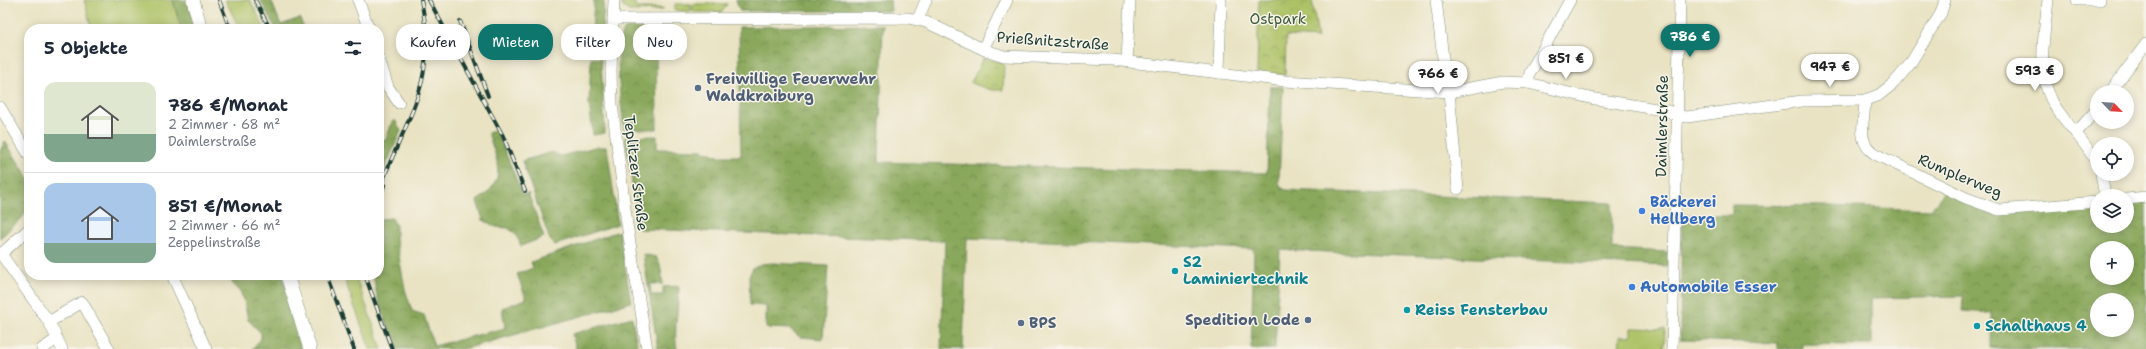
<!DOCTYPE html>
<html lang="de">
<head>
<meta charset="utf-8">
<style>
  :root { --surface:#fff; --page:#f6f6f7; --text:#1f2937; --muted:#747a83; --line:#e0e1e3; --accent:#0f766e }
  body { margin:0; font-family:"Shantell Sans",sans-serif; background:var(--page); color:var(--text); height:100vh; display:flex; flex-direction:column; font-size:15px; white-space:nowrap }
  * { box-sizing:border-box; margin:0 }
  p { font-size:13px; color:var(--muted) }
  .icon { flex:none; width:22px; height:22px; fill:none; stroke:currentColor; stroke-width:2; stroke-linecap:round; stroke-linejoin:round }
  .map { position:relative; flex:1; overflow:hidden }
  .drawer { position:absolute; left:24px; top:24px; width:360px; height:256px; display:flex; flex-direction:column; background:var(--surface); border-radius:16px; box-shadow:0 2px 10px #0003 }
  .drawer>* { flex:none }
  .guide { position:absolute; left:396px; top:24px; width:380px; height:36px; display:flex; gap:8px }
  .needle { width:26px; rotate:115deg }
  .fabs { position:absolute; left:2090px; top:85px; display:grid; gap:8px }
  .fabs a { display:grid; place-items:center; width:44px; height:44px; border-radius:50%; background:var(--surface); box-shadow:0 2px 10px #0003; font-size:20px }
  .price { position:absolute; translate:-50% -34px; padding:0 9px; border-radius:14px; background:#fff; color:#222; font-size:13px; line-height:26px; filter:drop-shadow(0 1px 2px #0008) }
  .price::after { content:''; position:absolute; left:50%; top:24px; width:12px; height:9px; margin-left:-6px; background:inherit; clip-path:polygon(0 0,100% 0,50% 100%) }
  .price.on { background:var(--accent); color:#fff }
  ul { padding:0; list-style:none }
  li { display:flex; align-items:center; gap:12px; height:100px; padding:0 20px }
  li+li { border-top:1px solid var(--line) }
  li span { display:grid; place-items:center; flex:none; width:112px; height:80px; border-radius:12px; color:#555 }
  li>.icon { margin-inline-start:auto }
  span .icon { width:48px; height:48px; fill:#fffc; stroke-width:1 }
  li b { font-size:17px }
  h2 { display:flex; justify-content:space-between; align-items:center; height:48px; padding:0 20px; font-size:17px }
  .pill { padding:0 14px; border-radius:16px; background:var(--surface); box-shadow:0 2px 10px #0003; font-size:14px; line-height:36px }
  .pill.on { background:var(--accent); color:#fff }
  .map>svg:first-child { display:block }
</style>
</head>
<body>
<div class="map">
<svg width="2146" height="349" viewBox="0 0 2146 349">
  <defs>
    <pattern id="forest-crowns" width="20" height="18" patternUnits="userSpaceOnUse"><rect width="20" height="18" fill="#8aa85b"/><path d="M2 6a3 3 0 1 1 6 0M12 15a3 3 0 1 1 6 0" fill="none" stroke="#708a4c"/></pattern>
    <pattern id="park-crowns" width="20" height="18" patternUnits="userSpaceOnUse"><rect width="20" height="18" fill="#adc266"/><path d="M2 6a3 3 0 1 1 6 0M12 15a3 3 0 1 1 6 0" fill="none" stroke="#8c9f55"/></pattern>
  </defs>
  <rect width="100%" height="100%" fill="#f7f3e8"/>
  <filter id="ink" filterUnits="userSpaceOnUse"><feTurbulence type="fractalNoise" baseFrequency=".025" numOctaves="2"/><feDisplacementMap in="SourceGraphic" scale="8" xChannelSelector="R" yChannelSelector="G"/><feConvolveMatrix kernelMatrix="1 2 1 2 8 2 1 2 1" color-interpolation-filters="sRGB"/></filter>
  <filter id="wash" filterUnits="userSpaceOnUse"><feTurbulence type="fractalNoise" baseFrequency=".012" numOctaves="4" result="noise"/><feDisplacementMap in="SourceGraphic" scale="16" xChannelSelector="R" yChannelSelector="G"/><feGaussianBlur stdDeviation="0.9" result="paint"/><feColorMatrix in="noise" values="0 0 0 0 0 0 0 0 0 0 0 0 0 0 0 0 0 1.4 0 .05"/><feComposite in="paint" operator="in"/></filter>
  <g filter="url(#wash)">
    <rect width="100%" height="100%" fill="#e9e3c3"/>
    <!-- grass -->
    <g fill="#adc266" stroke="#66804d">
      <polygon points="84,0 173,0 181,29 92,29"/>
      <polygon points="225,0 250,0 265,29 240,29"/>
      <polygon points="623,0 635,3 636,8 663,8 663,10 629,11 622,6"/>
      <polygon points="675,4 691,4 691,12 675,10"/>
      <polygon points="693,4 727,4 722,12 693,12"/>
      <polygon points="343,275 355,275 382,349 370,349"/>
      <polygon points="1631,328 1665,329 1664,349 1619,349 1620,336 1631,336"/>
    </g>
    <!-- forest -->
    <g fill="url(#forest-crowns)" stroke="#547248" fill-rule="evenodd">
      <polygon points="173,0 188,0 196,29 181,29"/>
      <polygon points="260,0 271,0 281,25 300,18 304,29 276,29"/>
      <polygon points="594,0 604,0 601,49 591,49"/>
      <polygon points="736,0 890,0 891,11 740,11"/>
      <polygon points="883,25 879,162 1267,173 1270,87 1283,87 1279,183 1282,188 1286,190 1612,203 1612,249 1668,252 1668,266 1280,250 1275,349 1251,349 1254,249 967,238 963,349 941,349 945,241 639,229 625,137 657,136 657,149 703,150 718,156 741,156 739,27"/>
      <path d="M656 27 657 129H624C622 110 611 40 626 28Z"/>
      <polygon points="591,58 601,59 605,133 593,135 589,103"/>
      <polygon points="395,120 401,131 379,181 379,142 386,140 392,122"/>
      <path d="M496 130 523 195 528 193 544 237 521 246 516 234 508 228 496 227 483 220 477 201C508 180 498 163 488 133Z"/>
      <polygon points="5,141 29,179 29,207 22,218 0,238 0,151"/>
      <polygon points="595,147 607,147 618,224 555,245 550,240 522,161 552,152 561,156"/>
      <path d="M1944 192 1993 212 2097 206V226H2127V203L2146 201V349H2007L1991 347 1992 313 1962 311 1963 296 1871 298V345L1802 344V349H1778V343L1680 340 1682 215H1732V205L1830 206 1931 210ZM2097 248H2127V278H2097ZM2097 300H2127V330H2097Z"/>
      <polygon points="392,218 396,226 396,240 405,289 412,311 424,315 434,346 505,328 502,308 526,299 517,274 533,268 531,262 619,231 631,302 464,349 396,349 377,296 373,275 379,275 379,219"/>
      <path d="M643 254 656 257 660 264 663 284H650L651 295H663V287L679 286C679 307 673 328 677 349H658Z"/>
      <polygon points="773,263 828,266 823,339 800,337 790,329 766,328 766,306 750,305 749,276 753,268 761,264"/>
      <polygon points="231,275 282,275 305,349 252,349 261,339 261,333 248,320 244,301 240,291 232,283"/>
      <polygon points="632,317 638,349 576,349 572,334"/>
    </g>
    <!-- park -->
    <g fill="url(#park-crowns)" stroke="#66804d">
      <polygon points="1259,0 1312,0 1318,38 1286,36 1285,75 1257,72"/>
      <polygon points="983,58 1004,63 1003,90 991,90 971,83"/>
    </g>
  </g>
  <g filter="url(#ink)">
    <g fill="none" stroke-linecap="round" stroke-linejoin="round">
      <defs>
        <g id="minor">
          <polyline points="358,0 369,29"/>
          <polyline points="614,0 611,71 612,104 627,224 647,349"/>
          <polyline points="1436,0 1446,83 1449,92 1458,189"/>
          <path d="M2048 0C2044 39 2034 79 2059 112 2072 130 2088 145 2097 164"/>
          <polyline points="2077,0 2100,0"/>
          <polyline points="613,19 908,18 926,22 985,50 1004,56 1113,60 1285,81 1449,92 1503,82 1528,83 1590,98 1668,111 1678,116 1687,117 1802,101 1865,100 1879,95 1894,83 1910,64 1941,13 1945,0"/>
          <polyline points="918,19 926,0"/>
          <polyline points="983,49 1007,0"/>
          <polyline points="379,59 388,87 399,103"/>
          <polyline points="1127,61 1130,0"/>
          <polyline points="1219,73 1221,0"/>
          <polyline points="1528,83 1530,73 1570,0"/>
          <polyline points="2110,92 2146,44"/>
          <path d="M1865 100C1865 121 1855 141 1875 154L1966 198 1999 210 2097 202"/>
          <polyline points="0,107 29,155"/>
          <polyline points="2076,133 2097,109"/>
          <polyline points="2101,174 2105,196"/>
          <polyline points="2127,199 2146,197"/>
          <polyline points="1,254 49,322 62,349"/>
          <polyline points="0,255 29,229"/>
          <polyline points="172,275 206,349"/>
          <polyline points="49,322 82,302 109,349"/>
          <polyline points="42,349 57,339"/>
          <polyline points="1672,349 1680,0"/>
        </g>
        <g id="major">
          <polyline points="193,0 201,29"/>
          <polyline points="287,275 310,349"/>
        </g>
      </defs>
      <!-- minor casing -->
      <use href="#minor" stroke="#84907c" stroke-width="12"/>
      <!-- major casing -->
      <use href="#major" stroke="#84907c" stroke-width="14"/>
      <!-- minor -->
      <use href="#minor" stroke="#fff" stroke-width="11"/>
      <!-- major -->
      <use href="#major" stroke="#fff" stroke-width="13"/>
      <defs>
        <g id="rail">
          <polyline points="219,0 230,29"/>
          <polyline points="255,0 270,29"/>
          <polyline points="429,0 503,136 525,191"/>
          <polyline points="460,21 488,96"/>
          <path d="M379 190C406 117 439 83 421 0"/>
          <polyline points="379,200 384,185"/>
          <polyline points="327,275 354,349"/>
          <polyline points="365,275 392,349"/>
        </g>
      </defs>
      <!-- rail casing -->
      <use href="#rail" stroke="#1f3d34" stroke-width="4"/>
      <!-- rail -->
      <use href="#rail" stroke="#f7f3e8" stroke-width="2.5" stroke-dasharray="8" stroke-linecap="butt"/>
    </g>
  </g>
  <!-- markers -->
  <g fill="#5c6f8a" stroke="#f7f3e8" stroke-width="1.5">
    <circle cx="698" cy="88" r="4"/>
    <circle cx="1308" cy="320" r="4"/>
    <circle cx="1021" cy="323" r="4"/>
  </g>
  <g fill="#3f7fe0" stroke="#f7f3e8" stroke-width="1.5">
    <circle cx="1642" cy="211" r="4"/>
    <circle cx="1632" cy="287" r="4"/>
  </g>
  <g fill="#0f9aa8" stroke="#f7f3e8" stroke-width="1.5">
    <circle cx="1175" cy="271" r="4"/>
    <circle cx="1407" cy="310" r="4"/>
    <circle cx="1977" cy="326" r="4"/>
  </g>
  <g text-anchor="middle" dominant-baseline="central" stroke-width="3" stroke-linejoin="round" paint-order="stroke">
    <!-- park labels -->
    <g font-size="15" fill="#425e40" stroke="#f7f3e8">
      <text x="1278" y="19">Ostpark</text>
    </g>
    <!-- street labels -->
    <g font-size="15" fill="#1f3d34" stroke="#f7f3e8">
      <text transform="translate(1053 41) rotate(4)">Prießnitzstraße</text>
      <text transform="translate(1662 126) rotate(-89)">Daimlerstraße</text>
      <text transform="translate(636 173) rotate(83)">Teplitzer Straße</text>
      <text transform="translate(1960 176) rotate(23)">Rumplerweg</text>
    </g>
    <!-- service labels -->
    <g font-size="15" font-weight="bold" fill="#4e5e75" stroke="#f7f3e8" text-anchor="start">
      <text x="706" y="79">Freiwillige Feuerwehr<tspan x="706" dy="17">Waldkraiburg</tspan></text>
      <text x="1300" y="320" text-anchor="end">Spedition Lode</text>
      <text x="1029" y="323">BPS</text>
    </g>
    <!-- shop labels -->
    <g font-size="15" font-weight="bold" fill="#366cbe" stroke="#f7f3e8" text-anchor="start">
      <text x="1650" y="202">Bäckerei<tspan x="1650" dy="17">Hellberg</tspan></text>
      <text x="1640" y="287">Automobile Esser</text>
    </g>
    <!-- culture labels -->
    <g font-size="15" font-weight="bold" fill="#0d838f" stroke="#f7f3e8" text-anchor="start">
      <text x="1183" y="262">S2<tspan x="1183" dy="17">Laminiertechnik</tspan></text>
      <text x="1415" y="310">Reiss Fensterbau</text>
      <text x="1985" y="326">Schalthaus 4</text>
    </g>
  </g>
</svg>
<div class="fabs">
<a><svg class="needle" viewBox="-14 -14 28 28"><path d="M0-13l5 13h-10z" fill="#e53935"/><path d="M0 13l5-13h-10z" fill="#747a83"/></svg></a>
<a><svg class="icon" aria-label="locate" viewBox="0 0 24 24"><circle cx="12" cy="12" r="6"/><path d="M12 2v4M12 18v4M2 12h4M18 12h4"/></svg></a>
<a><svg class="icon" aria-label="layers" viewBox="0 0 24 24"><path d="M12 4l9 5-9 5-9-5zM3 14l9 5 9-5"/></svg></a>
<a>+</a>
<a>−</a>
</div>
<b class="price on" style="left:1690px;top:58px">786 €</b>
<b class="price" style="left:1566px;top:80px">851 €</b>
<b class="price" style="left:1830px;top:88px">947 €</b>
<b class="price" style="left:2035px;top:92px">593 €</b>
<b class="price" style="left:1438px;top:95px">766 €</b>
<div class="guide">
<a class="pill">Kaufen</a>
<a class="pill on">Mieten</a>
<a class="pill">Filter</a>
<a class="pill">Neu</a>
</div>
<section class="drawer">
<h2>5 Objekte<svg class="icon" aria-label="filters" viewBox="0 0 24 24"><path d="M4 7h16M4 17h16"/><circle cx="9" cy="7" r="2"/><circle cx="15" cy="17" r="2"/></svg></h2>
<ul>
<li><span style="background:linear-gradient(#dfe7d0 65%,#7fa58c 0)"><svg class="icon" aria-label="home" viewBox="0 0 24 24"><path d="M3 11l9-7 9 7M6 9v11h12V9"/></svg></span><div><b>786 €/Monat</b><p>2 Zimmer · 68 m²</p><p>Daimlerstraße</p></div></li>
<li><span style="background:linear-gradient(#a9c7e8 75%,#7fa58c 0)"><svg class="icon" aria-label="home" viewBox="0 0 24 24"><path d="M3 11l9-7 9 7M6 9v11h12V9"/></svg></span><div><b>851 €/Monat</b><p>2 Zimmer · 66 m²</p><p>Zeppelinstraße</p></div></li>
</ul>
</section>
</div>
</body>
</html>
